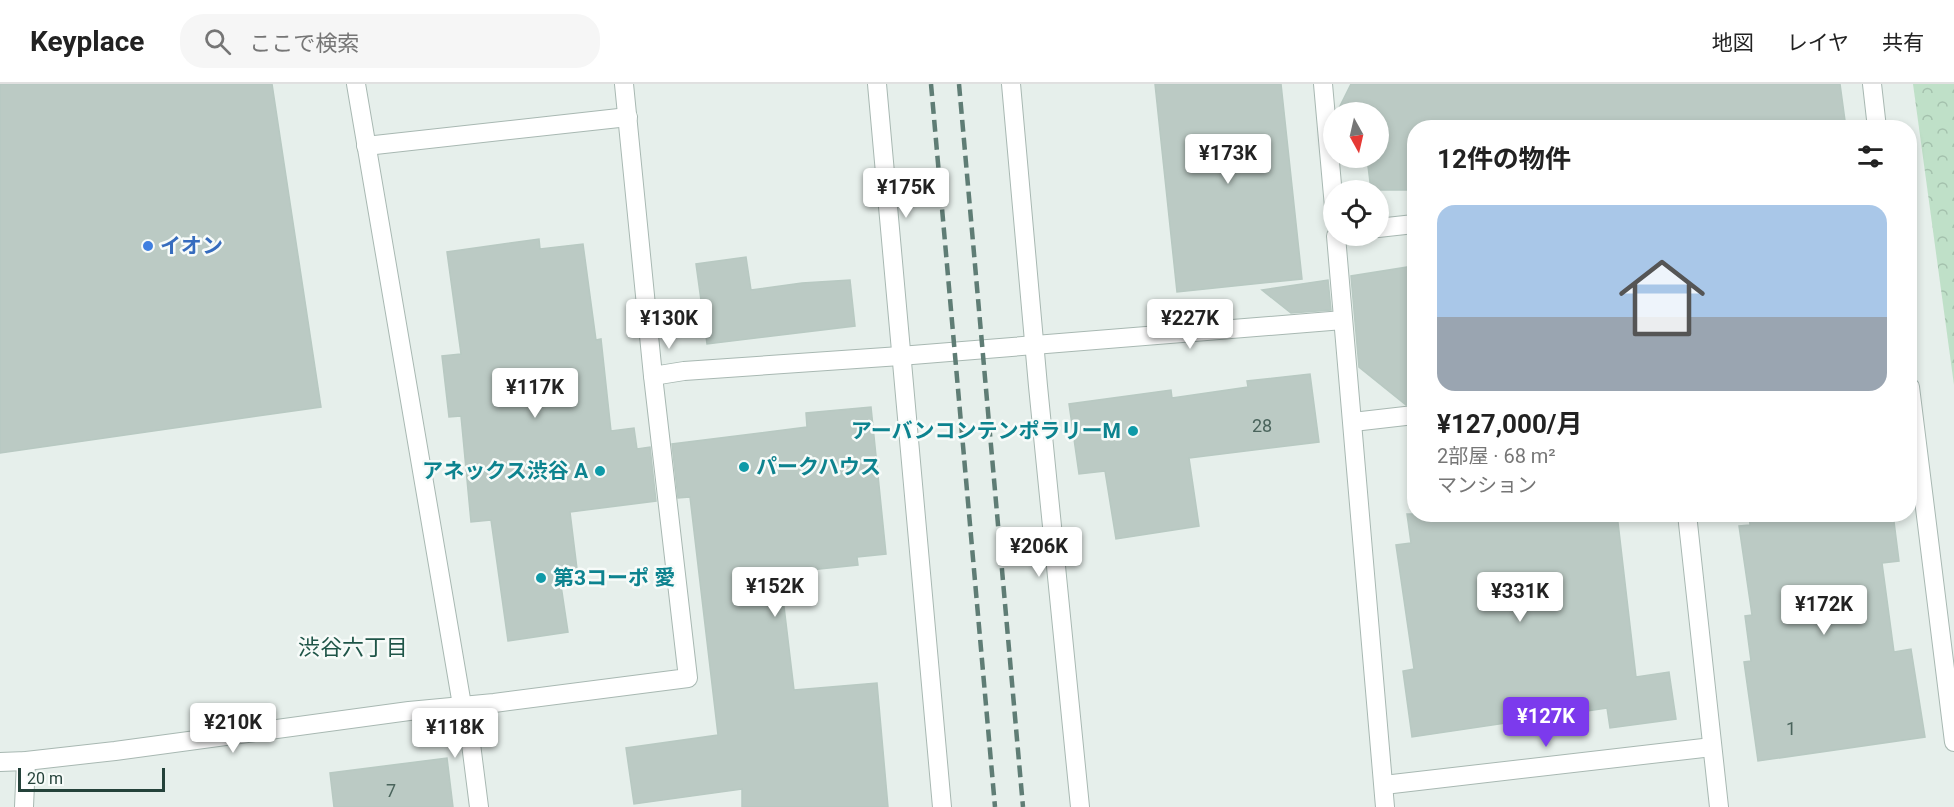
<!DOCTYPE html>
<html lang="ja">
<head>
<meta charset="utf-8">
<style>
  :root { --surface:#fff; --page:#f6f6f6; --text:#222; --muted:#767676; --line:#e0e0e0; --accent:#7c3aed }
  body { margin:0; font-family:Roboto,"Noto Sans JP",sans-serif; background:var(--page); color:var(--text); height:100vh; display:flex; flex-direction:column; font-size:22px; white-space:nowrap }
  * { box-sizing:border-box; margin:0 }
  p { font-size:20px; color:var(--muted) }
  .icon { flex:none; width:33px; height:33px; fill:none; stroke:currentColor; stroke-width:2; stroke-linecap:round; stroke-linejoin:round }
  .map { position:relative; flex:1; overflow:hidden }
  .sheet { position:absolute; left:1407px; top:36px; width:510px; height:402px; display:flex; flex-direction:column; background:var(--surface); border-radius:24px; box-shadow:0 3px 9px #0003 }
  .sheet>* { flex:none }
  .needle { width:39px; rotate:172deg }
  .buttons { position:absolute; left:1323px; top:18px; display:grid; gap:12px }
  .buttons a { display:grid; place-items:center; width:66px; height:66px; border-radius:50%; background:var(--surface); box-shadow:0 3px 9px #0003; font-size:30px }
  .scale { position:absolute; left:18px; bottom:15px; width:147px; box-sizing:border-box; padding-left:6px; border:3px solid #24423a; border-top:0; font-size:16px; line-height:21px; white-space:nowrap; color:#24423a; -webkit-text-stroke:4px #f7fbf9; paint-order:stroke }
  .price { position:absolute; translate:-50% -51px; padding:0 14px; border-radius:6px; background:#fff; color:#222; font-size:20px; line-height:39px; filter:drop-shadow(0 2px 3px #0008) }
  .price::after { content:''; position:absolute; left:50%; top:36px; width:18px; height:14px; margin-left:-9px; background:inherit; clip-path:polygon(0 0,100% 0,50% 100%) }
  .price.active { background:var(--accent); color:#fff }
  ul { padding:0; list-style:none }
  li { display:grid; align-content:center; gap:12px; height:318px; padding:0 30px }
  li+li { border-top:2px solid var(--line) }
  li span { display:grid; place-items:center; height:186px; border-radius:18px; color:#555 }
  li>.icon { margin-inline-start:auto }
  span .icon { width:108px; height:108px; fill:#fffc; stroke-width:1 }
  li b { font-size:26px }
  h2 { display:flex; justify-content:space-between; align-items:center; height:72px; padding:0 30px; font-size:26px }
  header { display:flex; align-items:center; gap:36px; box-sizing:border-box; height:84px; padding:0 30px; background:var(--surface); border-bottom:2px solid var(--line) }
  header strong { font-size:28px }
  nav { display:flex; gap:33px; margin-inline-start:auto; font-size:21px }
  .search { width:420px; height:54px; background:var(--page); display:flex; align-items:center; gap:15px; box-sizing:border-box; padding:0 21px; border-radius:24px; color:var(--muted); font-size:22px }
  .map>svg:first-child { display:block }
</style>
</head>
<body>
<header>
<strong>Keyplace</strong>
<div class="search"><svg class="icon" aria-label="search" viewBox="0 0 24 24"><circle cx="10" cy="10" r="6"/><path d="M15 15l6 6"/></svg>ここで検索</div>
<nav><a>地図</a><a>レイヤ</a><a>共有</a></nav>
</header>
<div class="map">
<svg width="1954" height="723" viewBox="0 0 1954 723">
  <defs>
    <pattern id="park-crowns" width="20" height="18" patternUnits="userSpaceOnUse" patternTransform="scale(1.5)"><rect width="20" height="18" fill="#bfe0c8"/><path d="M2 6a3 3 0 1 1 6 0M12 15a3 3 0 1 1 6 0" fill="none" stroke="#a4c1ad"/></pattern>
  </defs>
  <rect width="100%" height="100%" fill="#e6efeb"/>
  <!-- park -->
  <polygon fill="url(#park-crowns)" points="1913,0 1954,0 1954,301"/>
  <!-- building -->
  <g fill="#bbcac4" stroke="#b8c9c2" stroke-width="1.5">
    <polygon points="0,0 272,0 321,323 0,369"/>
    <polygon points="1155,0 1281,0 1302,195 1177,208"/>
    <polygon points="1351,0 1840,0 1846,44 1414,44 1414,106 1371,106 1367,74 1378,74 1378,28 1337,28"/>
    <polygon points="539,155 540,165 583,160 596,256 601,255 611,347 634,344 637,365 650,363 656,417 570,428 577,485 559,488 568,548 508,557 491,436 471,438 461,332 449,333 442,272 461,270 447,168"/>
    <polygon points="746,173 751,206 802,199 850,196 855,242 707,260 696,180"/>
    <polygon points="1414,182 1414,320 1406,321 1359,283 1351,192"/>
    <polygon points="1328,196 1331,226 1291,229 1262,206"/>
    <polygon points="1310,290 1319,358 1189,374 1199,442 1116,455 1105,387 1079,390 1069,320 1171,306 1172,314 1248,303 1247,297"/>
    <polygon points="871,323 886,470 857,473 858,481 780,489 794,606 877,599 888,723 742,723 742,705 634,720 626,664 718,651 690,413 678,414 672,360 807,343 806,329"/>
    <polygon points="1407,430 1617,430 1636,593 1669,588 1676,635 1610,644 1607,624 1412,653 1403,587 1414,585 1396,461 1411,459"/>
    <polygon points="1749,430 1893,430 1899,477 1882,479 1894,568 1911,565 1925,653 1758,677 1744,578 1751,577 1745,532 1752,531 1739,442 1750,441"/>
    <polygon points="447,674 453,723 334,723 330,689"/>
  </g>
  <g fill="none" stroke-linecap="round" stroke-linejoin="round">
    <defs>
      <g id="minor">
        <polyline points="356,0 462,621 470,652 479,723"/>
        <polyline points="624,0 653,292 684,287 900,272 1343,236"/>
        <polyline points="877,0 942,723"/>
        <polyline points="1011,0 1038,302 1080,723"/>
        <polyline points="1323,0 1334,123"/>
        <polyline points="1872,0 1877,44"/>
        <polyline points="366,62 628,33"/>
        <polyline points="1378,144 1414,140"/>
        <polyline points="1336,152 1385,723"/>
        <polyline points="1910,303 1954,658"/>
        <polyline points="1353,338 1414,331"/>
        <polyline points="1687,430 1719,723"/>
        <polyline points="0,678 26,677 115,667 409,627 494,619 688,594 653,292"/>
        <polyline points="1384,701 1712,663"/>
        <polyline points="24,723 26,677"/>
      </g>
    </defs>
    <!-- minor casing -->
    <use href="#minor" stroke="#a8b8b2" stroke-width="20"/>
    <!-- minor -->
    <use href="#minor" stroke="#fff" stroke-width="18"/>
    <!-- rail -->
    <g stroke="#5f7d75" stroke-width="4.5" stroke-dasharray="12 6" stroke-linecap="butt">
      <polyline points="931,0 995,723"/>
      <polyline points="959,0 1023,723"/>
    </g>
  </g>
  <!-- markers -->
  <circle fill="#3f7fe0" stroke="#f7fbf9" stroke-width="2" cx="148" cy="162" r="6"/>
  <g fill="#0f9aa8" stroke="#f7fbf9" stroke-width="2">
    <circle cx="1133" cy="347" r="6"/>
    <circle cx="744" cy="383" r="6"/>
    <circle cx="600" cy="387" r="6"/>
    <circle cx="541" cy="494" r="6"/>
  </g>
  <g text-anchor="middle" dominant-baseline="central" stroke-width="5" stroke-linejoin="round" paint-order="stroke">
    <!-- number labels -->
    <g font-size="18" fill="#4a645c">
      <text x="1262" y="341">28</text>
      <text x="1791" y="644">1</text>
      <text x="391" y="706">7</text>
    </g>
    <!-- shop labels -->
    <g font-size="21" font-weight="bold" fill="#366cbe" stroke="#f7fbf9" text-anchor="start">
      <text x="160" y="162">イオン</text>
    </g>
    <!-- culture labels -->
    <g font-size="21" font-weight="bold" fill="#0d838f" stroke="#f7fbf9" text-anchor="end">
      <text x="1121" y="347">アーバンコンテンポラリーM</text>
      <text x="756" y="383" text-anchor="start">パークハウス</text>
      <text x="588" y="387">アネックス渋谷 A</text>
      <text x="553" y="494" text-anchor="start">第3コーポ 愛</text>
    </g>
    <!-- neighbourhood labels -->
    <g font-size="22" fill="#1f5548" stroke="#f7fbf9">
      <text x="353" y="563">渋谷六丁目</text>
    </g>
  </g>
</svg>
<div class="buttons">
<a><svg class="needle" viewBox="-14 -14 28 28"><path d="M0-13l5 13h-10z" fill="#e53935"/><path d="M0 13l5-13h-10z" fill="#767676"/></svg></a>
<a><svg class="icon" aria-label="locate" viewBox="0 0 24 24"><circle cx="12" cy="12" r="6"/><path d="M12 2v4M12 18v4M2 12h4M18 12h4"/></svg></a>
</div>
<div class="scale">20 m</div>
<b class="price" style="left:1228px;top:101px">¥173K</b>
<b class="price" style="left:906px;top:135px">¥175K</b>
<b class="price" style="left:669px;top:266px">¥130K</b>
<b class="price" style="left:1190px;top:266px">¥227K</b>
<b class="price" style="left:535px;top:335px">¥117K</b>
<b class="price" style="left:1039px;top:494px">¥206K</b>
<b class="price" style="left:775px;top:534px">¥152K</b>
<b class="price" style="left:1520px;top:539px">¥331K</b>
<b class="price" style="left:1824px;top:552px">¥172K</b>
<b class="price active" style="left:1546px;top:664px">¥127K</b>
<b class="price" style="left:233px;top:670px">¥210K</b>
<b class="price" style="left:455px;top:675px">¥118K</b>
<section class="sheet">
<h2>12件の物件<svg class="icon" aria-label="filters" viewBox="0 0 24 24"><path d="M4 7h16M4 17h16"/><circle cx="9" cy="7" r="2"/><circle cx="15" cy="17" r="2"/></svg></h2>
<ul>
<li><span style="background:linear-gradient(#a9c7e8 60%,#9aa5b1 0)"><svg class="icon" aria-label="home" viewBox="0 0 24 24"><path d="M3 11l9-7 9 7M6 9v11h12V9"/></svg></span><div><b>¥127,000/月</b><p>2部屋 · 68 m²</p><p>マンション</p></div></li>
</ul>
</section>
</div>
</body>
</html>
